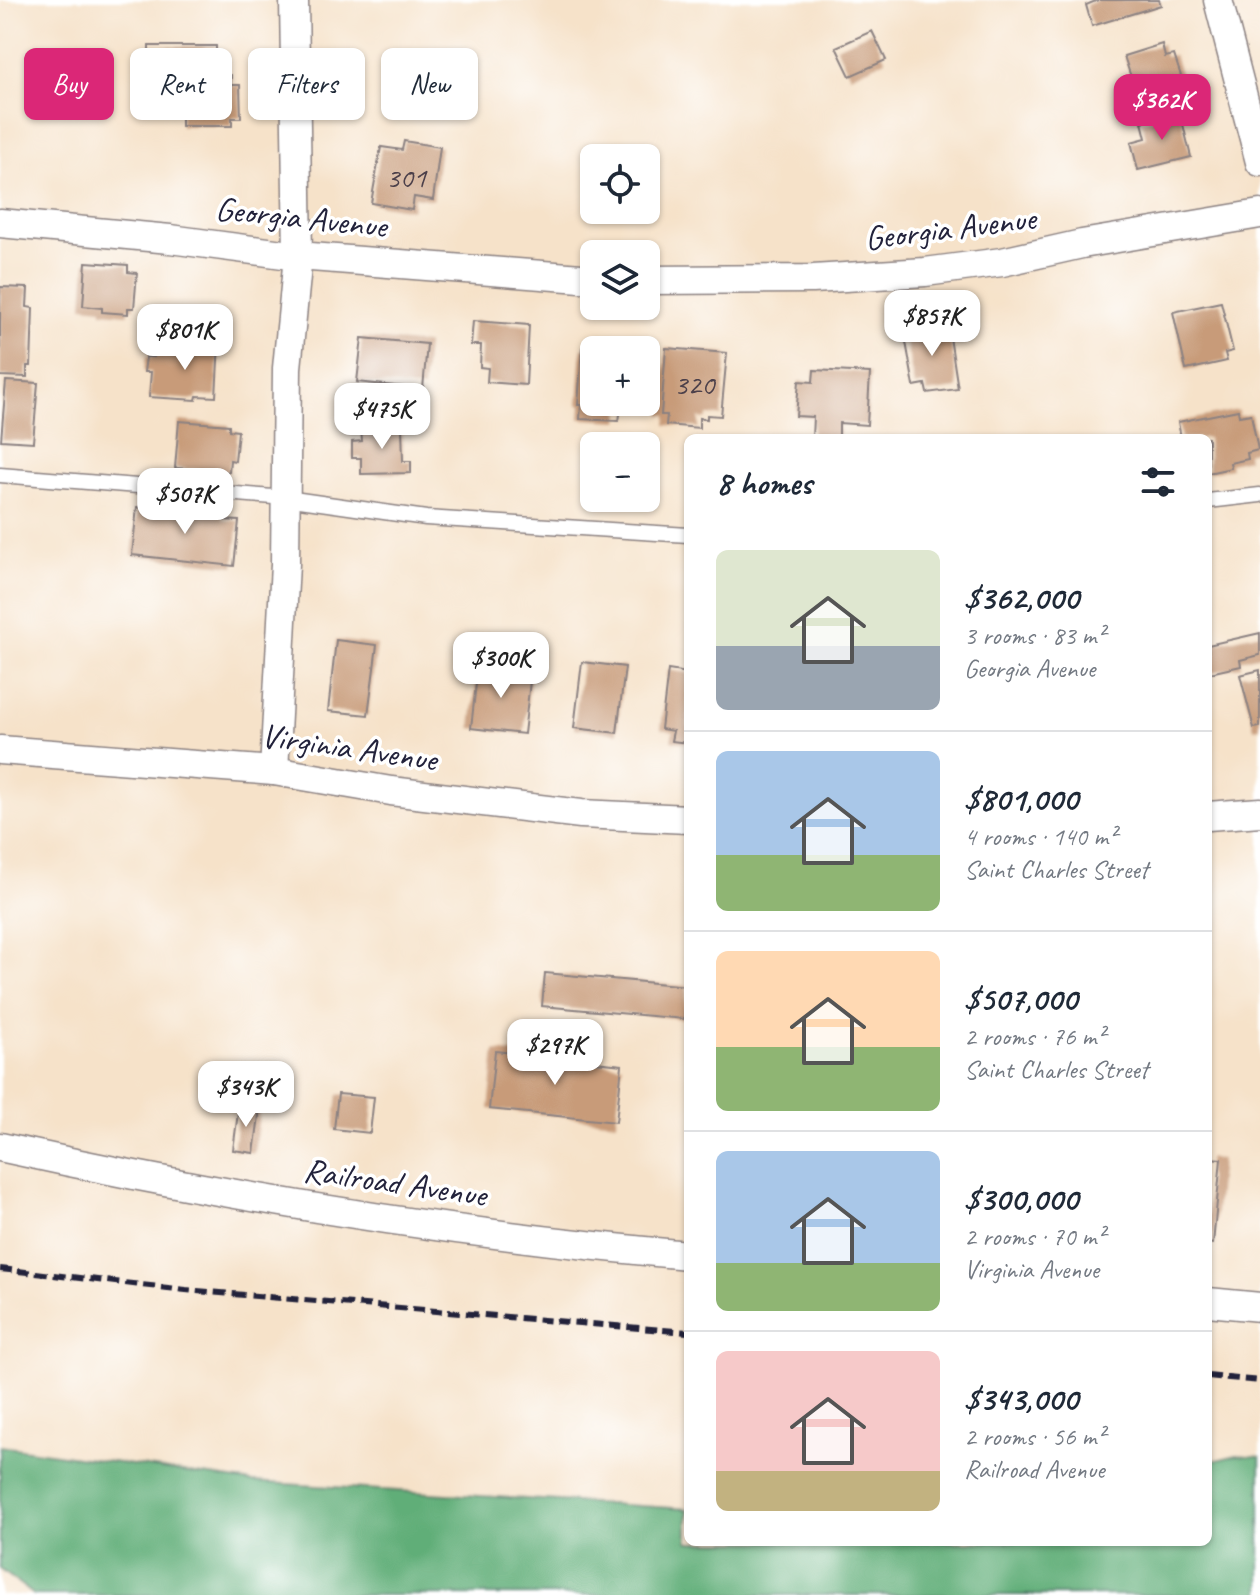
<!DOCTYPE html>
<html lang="en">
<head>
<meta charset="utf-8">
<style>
  :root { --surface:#fff; --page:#f6f6f7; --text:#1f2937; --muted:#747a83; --line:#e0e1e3; --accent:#db2777 }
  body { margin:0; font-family:Caveat,sans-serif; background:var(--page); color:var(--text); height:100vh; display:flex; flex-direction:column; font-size:30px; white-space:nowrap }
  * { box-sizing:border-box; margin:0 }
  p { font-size:26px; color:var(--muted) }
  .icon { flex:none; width:44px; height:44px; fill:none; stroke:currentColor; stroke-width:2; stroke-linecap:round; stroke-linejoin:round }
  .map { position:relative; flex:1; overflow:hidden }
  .details { position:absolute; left:684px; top:434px; width:528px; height:1112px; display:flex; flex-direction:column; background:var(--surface); border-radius:12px; box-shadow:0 2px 6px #0004 }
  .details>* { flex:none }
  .banner { position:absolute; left:24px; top:48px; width:540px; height:72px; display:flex; gap:16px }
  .tools { position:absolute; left:580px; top:144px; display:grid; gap:16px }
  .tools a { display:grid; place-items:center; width:80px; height:80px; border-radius:12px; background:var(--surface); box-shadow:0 2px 6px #0004; font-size:40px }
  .price { position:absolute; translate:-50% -68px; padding:0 18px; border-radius:16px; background:#fff; color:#222; font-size:26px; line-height:52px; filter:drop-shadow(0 2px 4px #0008) }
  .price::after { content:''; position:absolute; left:50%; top:48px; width:24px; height:18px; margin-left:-12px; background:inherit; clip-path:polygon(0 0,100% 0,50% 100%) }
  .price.selected { background:var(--accent); color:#fff }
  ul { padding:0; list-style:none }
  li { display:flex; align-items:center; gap:24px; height:200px; padding:0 32px }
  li+li { border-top:2px solid var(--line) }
  li span { display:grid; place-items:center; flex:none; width:224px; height:160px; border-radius:12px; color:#555 }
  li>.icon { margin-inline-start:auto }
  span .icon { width:96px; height:96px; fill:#fffc; stroke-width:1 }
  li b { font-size:34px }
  h2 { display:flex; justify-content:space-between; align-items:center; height:96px; padding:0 32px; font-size:34px }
  .pill { padding:0 28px; border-radius:12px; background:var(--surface); box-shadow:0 2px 6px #0004; font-size:28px; line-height:72px }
  .pill.selected { background:var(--accent); color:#fff }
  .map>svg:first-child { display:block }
</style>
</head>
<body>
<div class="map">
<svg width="1260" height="1595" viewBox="0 0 1260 1595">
  <rect width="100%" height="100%" fill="#fff"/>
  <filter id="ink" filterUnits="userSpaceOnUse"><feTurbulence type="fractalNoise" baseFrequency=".0125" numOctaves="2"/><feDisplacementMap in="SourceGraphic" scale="16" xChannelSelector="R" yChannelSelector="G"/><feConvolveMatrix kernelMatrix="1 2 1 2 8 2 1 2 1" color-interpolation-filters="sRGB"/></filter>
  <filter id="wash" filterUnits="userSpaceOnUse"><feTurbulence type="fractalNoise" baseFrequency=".006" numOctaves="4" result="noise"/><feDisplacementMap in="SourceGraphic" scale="32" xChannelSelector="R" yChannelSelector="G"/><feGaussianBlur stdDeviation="1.8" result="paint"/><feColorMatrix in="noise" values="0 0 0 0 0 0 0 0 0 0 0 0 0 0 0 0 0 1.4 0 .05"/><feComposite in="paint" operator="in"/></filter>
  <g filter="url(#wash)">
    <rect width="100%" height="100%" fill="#f6e2c9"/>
    <!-- forest -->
    <polygon fill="#60ae78" stroke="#41685a" stroke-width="2" points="0,1446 252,1482 688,1509 688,1542 1208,1542 1208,1462 1237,1455 1260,1457 1260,1595 34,1595 0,1569"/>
    <g id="blocks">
      <!-- building -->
      <g fill="#c89b79">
        <polygon points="1098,0 1159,0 1161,5 1092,26 1086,5"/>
        <polygon points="872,31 886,60 850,76 836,47"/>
        <polygon points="1162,44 1165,57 1174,55 1182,79 1172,82 1173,85 1126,99 1121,80 1131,77 1124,56"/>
        <polygon points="149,46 216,46 216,75 231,75 231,85 240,85 241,118 232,118 232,126 181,126 181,97 193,97 193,83 149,83"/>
        <polygon points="1180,112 1191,157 1138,170 1131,142 1146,138 1142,122"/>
        <polygon points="404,141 440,147 433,200 414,197 412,210 371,203 381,147 402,150"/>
        <polygon points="86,262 128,265 128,272 137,273 134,308 128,308 128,314 102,312 102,308 83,306"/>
        <polygon points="0,287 28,288 27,307 33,308 31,366 27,366 27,377 0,376"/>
        <polygon points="1221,302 1233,351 1225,353 1227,361 1186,370 1173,312"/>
        <polygon points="473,321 529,325 526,385 487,382 488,368 480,367 481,345 471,345"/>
        <polygon points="948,324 958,389 927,393 925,384 914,386 904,331"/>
        <polygon points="589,336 620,339 619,350 594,350 594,402 622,402 619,421 580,419 581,405 578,405 582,348 588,349"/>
        <polygon points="362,338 427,344 423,389 357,382"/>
        <polygon points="190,340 219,342 216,397 197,396 196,400 149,397 151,372 144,372 146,357 154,357 154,350 189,352"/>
        <polygon points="666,348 727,353 721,416 707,415 707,419 699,418 699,428 666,425 667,415 661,415"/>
        <polygon points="814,370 870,373 867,425 839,423 839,438 812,438 813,417 796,416 799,381 813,382"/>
        <polygon points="6,381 38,383 33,442 1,440"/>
        <polygon points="1238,410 1239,416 1251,414 1258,450 1247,453 1248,459 1230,463 1231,468 1208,473 1208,438 1181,438 1178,422"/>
        <polygon points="179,421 229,425 229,430 238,431 235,461 230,460 229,472 175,468"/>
        <polygon points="389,422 399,422 398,427 402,427 403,461 411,461 411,473 361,474 361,458 352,458 352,442 362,441 361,428 389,428"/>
        <polygon points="137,507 224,515 223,520 239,521 234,566 132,555"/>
        <polygon points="1260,633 1260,655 1240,660 1241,666 1210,673 1208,645"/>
        <polygon points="336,640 377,645 368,715 328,711"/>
        <polygon points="582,662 625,667 617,733 574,728"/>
        <polygon points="478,666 531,672 524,734 471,728"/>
        <polygon points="668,670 688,673 688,743 671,741 673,731 661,729"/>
        <polygon points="1260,670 1260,727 1254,728 1240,675"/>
        <polygon points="545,973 687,986 684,1019 542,1006"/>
        <polygon points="495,1051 622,1065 616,1122 489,1109"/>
        <polygon points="338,1094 374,1097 370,1133 334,1129"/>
        <polygon points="239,1105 260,1108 254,1153 233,1150"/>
        <polygon points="1208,1158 1221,1159 1213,1244 1208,1243"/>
      </g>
    </g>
  </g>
  <g filter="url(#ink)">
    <use href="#blocks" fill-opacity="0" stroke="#8c8282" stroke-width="2"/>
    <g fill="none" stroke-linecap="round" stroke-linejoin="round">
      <defs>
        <g id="lane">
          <polyline points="0,475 286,498 426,518 688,535"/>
          <polyline points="1208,501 1260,495"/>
        </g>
        <g id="street">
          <polyline points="1218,0 1260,162"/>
          <polyline points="0,223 170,239 298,256 594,279"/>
          <polyline points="646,280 813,279 925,272 1002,262 1082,244 1260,214"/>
          <polyline points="0,750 274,771 391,791 581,814 688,819"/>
          <polyline points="274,771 285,564 287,368 298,256 294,0"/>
          <polyline points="1208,816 1260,812"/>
          <path d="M0 1147C227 1197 457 1235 688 1255"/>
          <polyline points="1208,1302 1260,1307"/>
        </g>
      </defs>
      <!-- lane casing -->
      <use href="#lane" stroke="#8c8282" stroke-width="17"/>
      <!-- street casing -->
      <use href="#street" stroke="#8c8282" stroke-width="31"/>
      <!-- lane -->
      <use href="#lane" stroke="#fff" stroke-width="14"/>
      <!-- street -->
      <use href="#street" stroke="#fff" stroke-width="28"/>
      <!-- rail -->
      <g stroke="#22223b" stroke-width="6" stroke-dasharray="12 6" stroke-linecap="butt">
        <polyline points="0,1269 186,1290 688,1332"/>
        <polyline points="1208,1376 1260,1381"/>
      </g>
    </g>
  </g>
  <g text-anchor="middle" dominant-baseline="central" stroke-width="7" stroke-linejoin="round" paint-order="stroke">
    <!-- number labels -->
    <g font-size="30" fill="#4c404a">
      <text x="406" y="177">301</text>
      <text x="694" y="384">320</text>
    </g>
    <!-- street labels -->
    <g font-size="34" fill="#22223b" stroke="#fff">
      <text transform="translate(301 217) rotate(6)">Georgia Avenue</text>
      <text transform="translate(950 228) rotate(-7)">Georgia Avenue</text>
      <text transform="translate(349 747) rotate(8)">Virginia Avenue</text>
      <text transform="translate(395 1182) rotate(8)">Railroad Avenue</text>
    </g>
  </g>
</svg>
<div class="tools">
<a><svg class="icon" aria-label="locate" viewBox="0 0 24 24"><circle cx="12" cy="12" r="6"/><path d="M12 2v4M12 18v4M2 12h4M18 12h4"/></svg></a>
<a><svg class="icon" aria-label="layers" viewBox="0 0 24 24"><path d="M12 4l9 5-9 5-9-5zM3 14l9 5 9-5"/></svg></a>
<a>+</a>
<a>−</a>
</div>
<b class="price selected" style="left:1162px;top:142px">$362K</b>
<b class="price" style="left:932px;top:358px">$857K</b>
<b class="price" style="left:185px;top:372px">$801K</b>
<b class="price" style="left:382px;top:451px">$475K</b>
<b class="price" style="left:185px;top:536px">$507K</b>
<b class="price" style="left:501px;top:700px">$300K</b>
<b class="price" style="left:555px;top:1087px">$297K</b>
<b class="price" style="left:246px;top:1129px">$343K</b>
<div class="banner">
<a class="pill selected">Buy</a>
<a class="pill">Rent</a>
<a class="pill">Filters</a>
<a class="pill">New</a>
</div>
<section class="details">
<h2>8 homes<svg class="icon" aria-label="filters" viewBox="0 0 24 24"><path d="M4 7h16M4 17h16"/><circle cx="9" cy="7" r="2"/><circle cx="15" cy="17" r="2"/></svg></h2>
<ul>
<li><span style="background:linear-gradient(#dfe7d0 60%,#9aa5b1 0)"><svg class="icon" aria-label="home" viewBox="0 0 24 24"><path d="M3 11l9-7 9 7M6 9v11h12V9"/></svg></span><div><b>$362,000</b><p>3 rooms · 83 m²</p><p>Georgia Avenue</p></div></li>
<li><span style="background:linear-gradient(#a9c7e8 65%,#8fb573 0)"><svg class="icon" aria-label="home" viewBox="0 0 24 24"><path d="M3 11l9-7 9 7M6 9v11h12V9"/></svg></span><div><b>$801,000</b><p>4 rooms · 140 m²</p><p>Saint Charles Street</p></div></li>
<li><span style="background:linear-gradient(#ffd9b3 60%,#8fb573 0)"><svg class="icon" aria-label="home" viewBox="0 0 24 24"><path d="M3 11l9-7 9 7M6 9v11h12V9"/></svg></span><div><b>$507,000</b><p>2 rooms · 76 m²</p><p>Saint Charles Street</p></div></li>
<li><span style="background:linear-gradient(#a9c7e8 70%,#8fb573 0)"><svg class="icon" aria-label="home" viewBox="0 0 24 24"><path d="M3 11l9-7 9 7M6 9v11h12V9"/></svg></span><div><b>$300,000</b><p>2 rooms · 70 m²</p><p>Virginia Avenue</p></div></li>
<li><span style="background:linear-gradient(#f6c9c9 75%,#c2b280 0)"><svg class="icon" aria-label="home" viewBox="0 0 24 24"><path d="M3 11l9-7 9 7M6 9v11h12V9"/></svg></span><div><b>$343,000</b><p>2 rooms · 56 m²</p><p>Railroad Avenue</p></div></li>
</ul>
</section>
</div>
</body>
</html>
